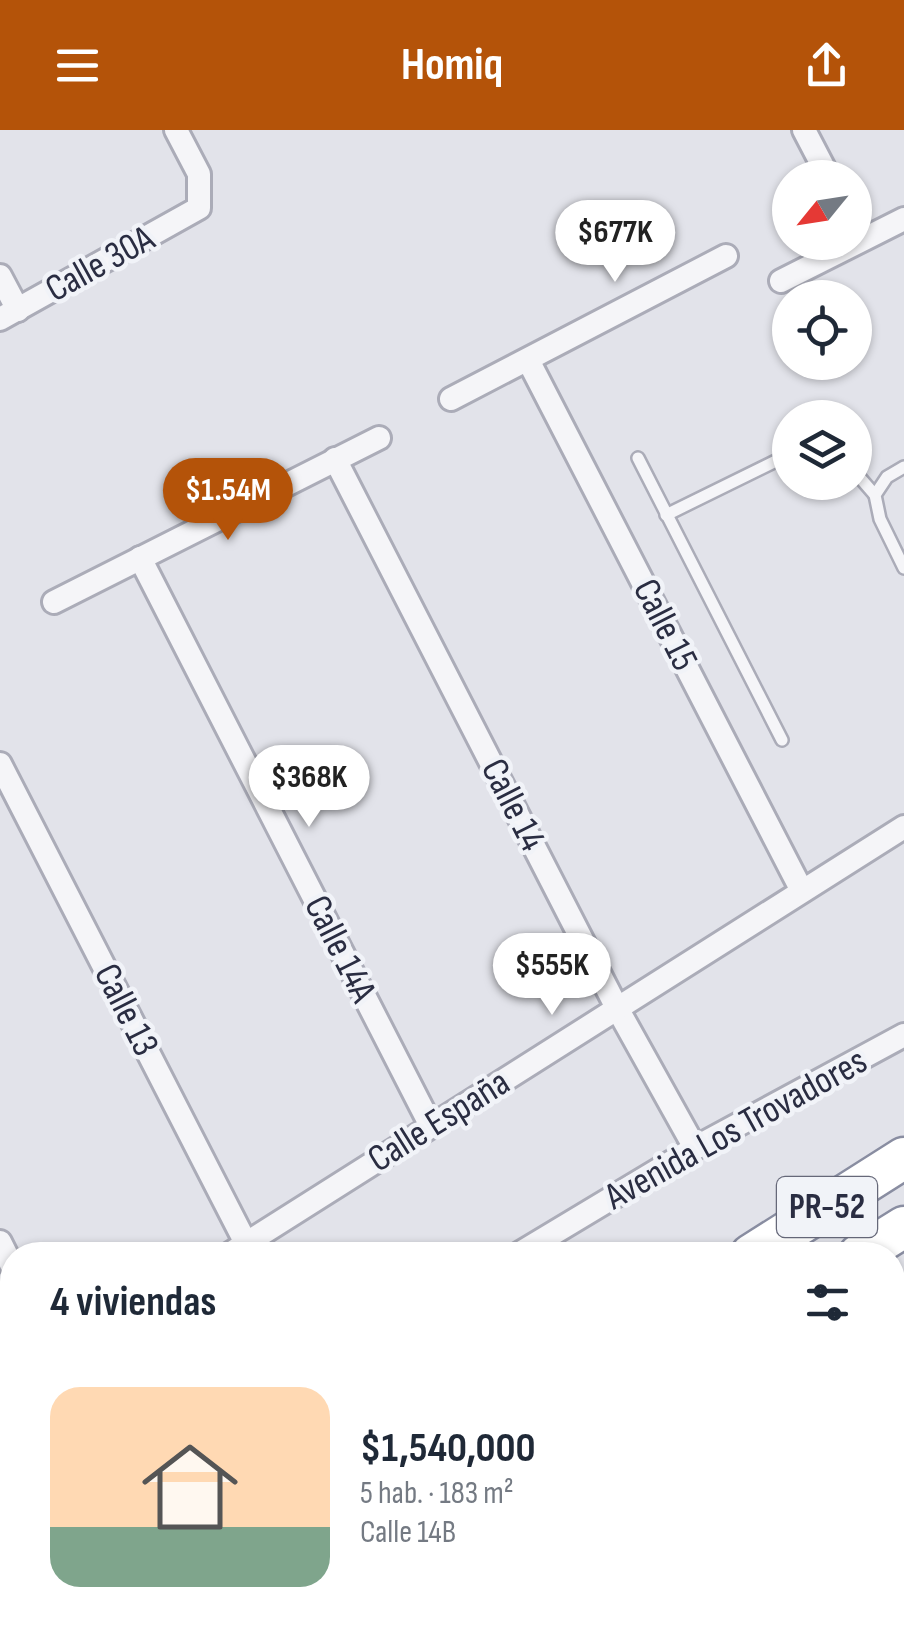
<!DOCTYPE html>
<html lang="es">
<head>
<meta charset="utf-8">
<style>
  :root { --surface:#fff; --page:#f2f2f3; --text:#1f2937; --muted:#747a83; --accent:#b45309 }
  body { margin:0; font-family:"Sofia Sans Condensed",sans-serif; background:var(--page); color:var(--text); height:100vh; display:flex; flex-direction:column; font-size:38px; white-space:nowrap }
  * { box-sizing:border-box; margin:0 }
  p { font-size:32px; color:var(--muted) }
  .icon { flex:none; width:55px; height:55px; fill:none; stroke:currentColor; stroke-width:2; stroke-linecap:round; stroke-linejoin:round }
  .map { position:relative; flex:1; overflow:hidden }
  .sheet { position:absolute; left:0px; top:1112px; width:905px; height:392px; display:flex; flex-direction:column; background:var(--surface); border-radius:40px 40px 0 0; box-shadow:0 2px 8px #0004 }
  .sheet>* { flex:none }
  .needle { width:65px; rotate:240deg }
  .tools { position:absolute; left:772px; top:30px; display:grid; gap:20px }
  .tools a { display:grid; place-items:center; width:100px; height:100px; border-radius:50%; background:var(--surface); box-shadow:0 2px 8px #0004; font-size:50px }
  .price { position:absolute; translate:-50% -85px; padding:0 22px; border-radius:35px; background:#fff; color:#222; font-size:32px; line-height:65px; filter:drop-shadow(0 2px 5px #0008) }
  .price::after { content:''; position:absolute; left:50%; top:60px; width:30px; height:22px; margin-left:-15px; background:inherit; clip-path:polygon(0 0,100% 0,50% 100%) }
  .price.on { background:var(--accent); color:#fff }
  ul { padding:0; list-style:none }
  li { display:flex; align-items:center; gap:30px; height:250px; padding:0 50px }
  li span { display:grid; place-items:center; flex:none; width:280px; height:200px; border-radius:30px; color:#555 }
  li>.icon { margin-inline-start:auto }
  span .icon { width:120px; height:120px; fill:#fffc; stroke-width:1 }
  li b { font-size:42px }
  h2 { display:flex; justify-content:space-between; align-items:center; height:120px; padding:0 50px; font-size:42px }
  header { display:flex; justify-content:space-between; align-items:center; height:130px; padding:0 50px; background:var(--accent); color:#fff; font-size:45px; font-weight:700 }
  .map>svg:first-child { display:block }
</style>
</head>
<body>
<header><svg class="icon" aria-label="menu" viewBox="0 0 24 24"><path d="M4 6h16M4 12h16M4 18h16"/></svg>Homiq<svg class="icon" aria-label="share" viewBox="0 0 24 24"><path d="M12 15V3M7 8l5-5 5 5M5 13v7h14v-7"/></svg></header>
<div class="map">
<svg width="904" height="1503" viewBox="0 0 904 1503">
  <rect width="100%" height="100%" fill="#e2e3ea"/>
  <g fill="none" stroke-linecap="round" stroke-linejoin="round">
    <defs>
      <g id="service">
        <polyline points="638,328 782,610"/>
        <polyline points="904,337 887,347 875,365 880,389 904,438"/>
        <polyline points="855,342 875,365"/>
        <polyline points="666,385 790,324"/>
      </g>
      <g id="minor">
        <polyline points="804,0 829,48"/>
        <polyline points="0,146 18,180"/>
        <polyline points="781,151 904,89"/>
        <polyline points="0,189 199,78 199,44 176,0"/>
        <polyline points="528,230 802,761"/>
        <polyline points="451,269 726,126"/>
        <polyline points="335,329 617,878 695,1018"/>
        <polyline points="140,428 431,996"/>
        <polyline points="54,472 379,308"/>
        <polyline points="0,634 252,1125"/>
        <polyline points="0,1112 12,1136"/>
        <polyline points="228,1125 904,697"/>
        <polyline points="517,1125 695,1018 904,905"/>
        <polyline points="0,1265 12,1258"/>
        <polyline points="892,1288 904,1281"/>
        <polyline points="0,1437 12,1430"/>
        <polyline points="654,1492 659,1503"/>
        <polyline points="549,1503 567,1492"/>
      </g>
      <g id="motorway">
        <polyline points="751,1125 904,1028"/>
        <polyline points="859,1125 904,1097"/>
        <polyline points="146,1503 163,1492"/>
        <polyline points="254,1503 271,1492"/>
      </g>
    </defs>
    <!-- service casing -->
    <use href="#service" stroke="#abacb8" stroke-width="16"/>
    <!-- minor casing -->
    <use href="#minor" stroke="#abacb8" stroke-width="28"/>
    <!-- motorway casing -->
    <use href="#motorway" stroke="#898da1" stroke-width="45"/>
    <!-- service -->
    <use href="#service" stroke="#f5f5f8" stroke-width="11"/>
    <!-- minor -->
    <use href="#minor" stroke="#f5f5f8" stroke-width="22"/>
    <!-- motorway -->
    <use href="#motorway" stroke="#fff" stroke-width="40"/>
  </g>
  <g text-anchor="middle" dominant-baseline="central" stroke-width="9" stroke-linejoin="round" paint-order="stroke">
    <!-- shield labels -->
    <rect fill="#f1f3f8" stroke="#666879" stroke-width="2.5" x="777" y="1047" width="100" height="60" rx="8"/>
    <g font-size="35" font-weight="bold" fill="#2a2d42">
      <text x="827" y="1077">PR-52</text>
    </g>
    <!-- street labels -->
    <g font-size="38" fill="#2a2d42" stroke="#f1f3f8">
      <text transform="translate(100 134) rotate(-29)">Calle 30A</text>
      <text transform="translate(665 495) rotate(63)">Calle 15</text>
      <text transform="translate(513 675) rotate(63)">Calle 14</text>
      <text transform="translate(340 819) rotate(63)">Calle 14A</text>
      <text transform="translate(126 880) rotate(63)">Calle 13</text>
      <text transform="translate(439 991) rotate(-32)">Calle España</text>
      <text transform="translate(736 999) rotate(-29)">Avenida Los Trovadores</text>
    </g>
  </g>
</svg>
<div class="tools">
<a><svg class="needle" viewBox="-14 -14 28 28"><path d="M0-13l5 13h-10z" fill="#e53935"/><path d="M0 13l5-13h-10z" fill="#747a83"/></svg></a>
<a><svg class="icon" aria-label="locate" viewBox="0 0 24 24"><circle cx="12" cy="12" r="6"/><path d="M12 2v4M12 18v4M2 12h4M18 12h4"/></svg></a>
<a><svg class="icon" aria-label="layers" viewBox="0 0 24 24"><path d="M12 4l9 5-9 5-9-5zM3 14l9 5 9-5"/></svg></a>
</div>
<b class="price" style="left:615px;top:155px">$677K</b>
<b class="price on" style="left:228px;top:413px">$1.54M</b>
<b class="price" style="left:309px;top:700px">$368K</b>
<b class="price" style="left:552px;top:888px">$555K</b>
<section class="sheet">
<h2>4 viviendas<svg class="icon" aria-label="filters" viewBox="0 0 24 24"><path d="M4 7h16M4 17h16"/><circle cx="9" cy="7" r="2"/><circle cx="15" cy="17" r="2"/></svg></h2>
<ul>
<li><span style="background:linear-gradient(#ffd9b3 70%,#7fa58c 0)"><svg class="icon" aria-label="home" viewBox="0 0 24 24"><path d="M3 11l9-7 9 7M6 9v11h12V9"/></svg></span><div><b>$1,540,000</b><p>5 hab. · 183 m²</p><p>Calle 14B</p></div></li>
</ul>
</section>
</div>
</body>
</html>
